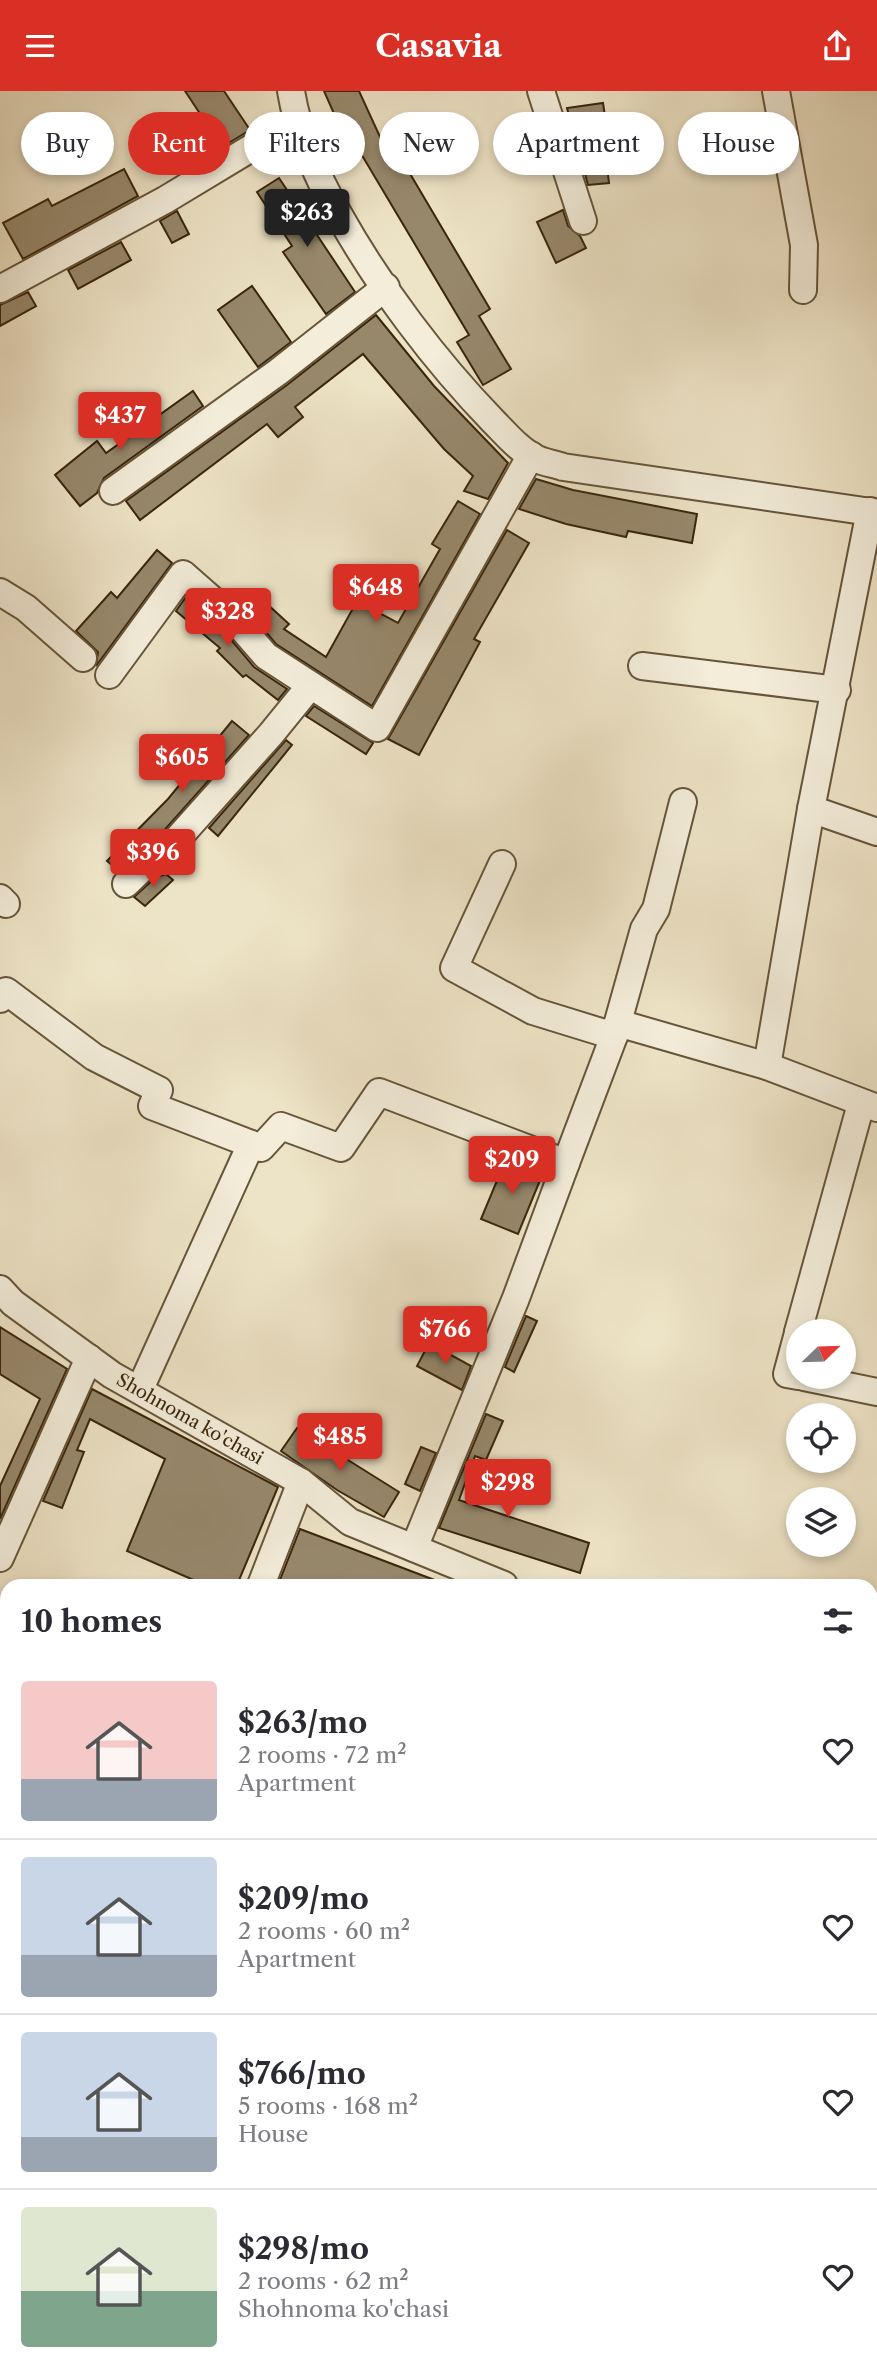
<!DOCTYPE html>
<html lang="en">
<head>
<meta charset="utf-8">
<style>
  :root { --surface:#fff; --page:#f2f2f3; --text:#2b2b33; --muted:#7c7c81; --line:#e1e1e2; --accent:#d93025 }
  body { margin:0; font-family:"Libre Caslon Text",serif; background:var(--page); color:var(--text); height:100vh; display:flex; flex-direction:column; font-size:26px; white-space:nowrap }
  * { box-sizing:border-box; margin:0 }
  p { font-size:23px; color:var(--muted) }
  .icon { flex:none; width:38px; height:38px; fill:none; stroke:currentColor; stroke-width:2; stroke-linecap:round; stroke-linejoin:round }
  .map { position:relative; flex:1; overflow:hidden }
  .details { position:absolute; left:0px; top:1488px; width:878px; height:800px; display:flex; flex-direction:column; background:var(--surface); border-radius:21px 21px 0 0; box-shadow:0 4px 10px #0003 }
  .details>* { flex:none }
  .hud { position:absolute; left:21px; top:21px; width:836px; height:63px; display:flex; gap:14px }
  .needle { width:46px; rotate:67deg }
  .tools { position:absolute; left:786px; top:1228px; display:grid; gap:14px }
  .tools a { display:grid; place-items:center; width:70px; height:70px; border-radius:50%; background:var(--surface); box-shadow:0 4px 10px #0003; font-size:35px }
  .price { position:absolute; translate:-50% -60px; padding:0 16px; border-radius:7px; background:var(--accent); color:#fff; font-size:23px; line-height:46px; filter:drop-shadow(0 2px 4px #0008) }
  .price::after { content:''; position:absolute; left:50%; top:42px; width:21px; height:16px; margin-left:-10px; background:inherit; clip-path:polygon(0 0,100% 0,50% 100%) }
  .price.active { background:#222; color:#fff }
  ul { padding:0; list-style:none }
  li { display:flex; align-items:center; gap:21px; height:175px; padding:0 21px }
  li+li { border-top:2px solid var(--line) }
  li span { display:grid; place-items:center; flex:none; width:196px; height:140px; border-radius:7px; color:#555 }
  li>.icon { margin-inline-start:auto }
  span .icon { width:84px; height:84px; fill:#fffc; stroke-width:1 }
  li b { font-size:30px }
  h2 { display:flex; justify-content:space-between; align-items:center; height:84px; padding:0 21px; font-size:30px }
  .tag { padding:0 24px; border-radius:32px; background:var(--surface); box-shadow:0 4px 10px #0003; font-size:24px; line-height:63px }
  .tag.active { background:var(--accent); color:#fff }
  header { display:flex; justify-content:space-between; align-items:center; height:91px; padding:0 21px; background:var(--accent); color:#fff; font-size:32px; font-weight:700 }
  .map>svg:first-child { display:block }
</style>
</head>
<body>
<header><svg class="icon" aria-label="menu" viewBox="0 0 24 24"><path d="M4 6h16M4 12h16M4 18h16"/></svg>Casavia<svg class="icon" aria-label="share" viewBox="0 0 24 24"><path d="M12 15V3M7 8l5-5 5 5M5 13v7h14v-7"/></svg></header>
<div class="map">
<svg width="877" height="2286" viewBox="0 0 877 2286">
  <rect width="100%" height="100%" fill="#ede3c6"/>
  <filter id="stains"><feTurbulence type="fractalNoise" baseFrequency=".00286" numOctaves="4"/><feColorMatrix values="0 0 0 0 .2 0 0 0 0 .09 0 0 0 0 .02 0 0 0 .5 -.17"/></filter>
  <radialGradient id="worn" r=".72"><stop offset=".6" stop-color="#630" stop-opacity="0"/><stop offset="1" stop-color="#630" stop-opacity=".3"/></radialGradient>
  <!-- building -->
  <g fill="#97886c" stroke="#3a260b" stroke-width="2">
    <polygon points="185,0 224,0 250,39 222,56"/>
    <polygon points="324,0 359,0 386,59 393,54 490,218 479,225 511,278 483,294 457,251 469,244 357,56 350,59"/>
    <polygon points="603,12 609,51 604,52 609,92 588,94 567,17"/>
    <polygon points="124,78 138,105 23,168 3,132 48,108 52,115"/>
    <polygon points="279,87 355,201 326,223 283,161 292,155 257,101"/>
    <polygon points="563,119 568,135 580,145 586,157 556,172 537,131"/>
    <polygon points="177,120 189,143 172,152 160,130"/>
    <polygon points="121,151 131,169 78,198 68,179"/>
    <polygon points="252,195 291,251 258,276 218,219"/>
    <polygon points="28,201 36,215 0,235 0,214"/>
    <polygon points="376,224 434,295 508,372 488,408 464,400 473,385 444,358 363,263 295,316 303,326 278,346 267,333 140,429 126,410 287,294"/>
    <polygon points="193,300 203,315 104,387 97,402 80,415 55,384 97,350 106,362"/>
    <polygon points="536,388 573,399 697,423 692,452 628,440 626,446 566,433 519,418"/>
    <polygon points="458,410 480,423 372,615 276,553 254,527 267,513 289,533 284,538 326,566 357,510 398,532 440,458 432,453"/>
    <polygon points="507,439 529,452 474,548 480,551 419,664 388,648"/>
    <polygon points="157,459 172,472 96,575 98,561 76,540 111,501 117,507"/>
    <polygon points="186,506 222,538 254,576 287,598 278,609 246,584 243,586 217,560 220,557 176,520"/>
    <polygon points="314,615 373,652 366,663 306,625"/>
    <polygon points="232,630 249,644 153,752 142,756 118,779 107,770 168,708"/>
    <polygon points="286,649 292,654 218,745 209,737"/>
    <polygon points="166,783 173,789 145,815 134,806 156,786"/>
    <polygon points="506,1068 543,1082 518,1143 481,1128"/>
    <polygon points="526,1225 537,1230 514,1281 505,1276"/>
    <polygon points="0,1236 67,1278 0,1428 0,1395 40,1308 0,1283"/>
    <polygon points="429,1252 471,1275 462,1299 417,1275"/>
    <polygon points="92,1298 278,1396 237,1494 205,1494 127,1460 165,1368 90,1328 77,1359 84,1361 62,1417 43,1410"/>
    <polygon points="486,1323 503,1330 486,1369 475,1365 459,1409 589,1452 580,1482 439,1437"/>
    <polygon points="297,1337 399,1401 384,1426 337,1399 281,1360"/>
    <polygon points="421,1356 436,1362 420,1400 405,1393"/>
    <polygon points="300,1438 445,1493 444,1494 278,1494"/>
  </g>
  <g fill="none" stroke-linecap="round" stroke-linejoin="round">
    <defs>
      <g id="minor">
        <path d="M291 0C298 43 317 86 339 124 380 197 435 270 493 330 506 343 520 360 537 368 545 372 555 373 563 376L877 422"/>
        <polyline points="541,0 583,130"/>
        <polyline points="776,0 804,154 803,199"/>
        <polyline points="0,198 165,109 296,30"/>
        <polyline points="113,400 278,281 386,196"/>
        <polyline points="0,501 26,517 83,567"/>
        <polyline points="642,575 837,599"/>
        <polyline points="109,584 183,483 233,527 266,565 377,637 531,364"/>
        <polyline points="811,718 877,741"/>
        <polyline points="502,773 454,877 533,920 614,945 566,1072"/>
        <polyline points="126,793 153,767 158,770 163,764 271,643 310,595"/>
        <polyline points="0,807 6,813"/>
        <polyline points="0,908 6,900 94,966 159,999 152,1015 251,1053"/>
        <polyline points="618,932 767,975 877,1017"/>
        <polyline points="614,945 644,838 656,818 683,711"/>
        <polyline points="767,975 811,718 870,420"/>
        <path id="s1" d="M0 1198 13 1212 112 1284 301 1391 350 1431 504 1494"/>
        <polyline points="798,1241 861,1013"/>
        <polyline points="798,1242 787,1283 798,1285"/>
        <polyline points="804,1286 877,1301"/>
        <polyline points="140,1298 251,1053 261,1057 281,1035 341,1057 379,1001 566,1072 516,1207 414,1457"/>
        <polyline points="0,1467 89,1267"/>
        <polyline points="261,1494 301,1391"/>
        <polyline points="872,1596 877,1597"/>
        <polyline points="872,1791 877,1788"/>
        <polyline points="0,1897 5,1897"/>
        <polyline points="872,1989 877,1991"/>
        <polyline points="0,2006 7,2007"/>
        <polyline points="0,2237 7,2238"/>
        <polyline points="618,2280 645,2286"/>
        <polyline points="165,2286 167,2280"/>
        <polyline points="410,2286 411,2280"/>
      </g>
    </defs>
    <!-- minor casing -->
    <use href="#minor" stroke="#67553a" stroke-width="30"/>
    <!-- minor -->
    <use href="#minor" stroke="#f3edda" stroke-width="26"/>
  </g>
  <g text-anchor="middle" dominant-baseline="central" stroke-width="5" stroke-linejoin="round" paint-order="stroke">
    <!-- street labels -->
    <g font-size="18" fill="#3a260b" stroke="#f3edda">
      <text stroke="none"><textPath href="#s1" startOffset="231">Shohnoma ko'chasi</textPath></text>
    </g>
  </g>
  <rect width="100%" height="100%" filter="url(#stains)"/>
  <rect width="100%" height="100%" fill="url(#worn)"/>
</svg>
<div class="tools">
<a><svg class="needle" viewBox="-14 -14 28 28"><path d="M0-13l5 13h-10z" fill="#e53935"/><path d="M0 13l5-13h-10z" fill="#7c7c81"/></svg></a>
<a><svg class="icon" aria-label="locate" viewBox="0 0 24 24"><circle cx="12" cy="12" r="6"/><path d="M12 2v4M12 18v4M2 12h4M18 12h4"/></svg></a>
<a><svg class="icon" aria-label="layers" viewBox="0 0 24 24"><path d="M12 4l9 5-9 5-9-5zM3 14l9 5 9-5"/></svg></a>
</div>
<b class="price active" style="left:307px;top:158px">$263</b>
<b class="price" style="left:120px;top:361px">$437</b>
<b class="price" style="left:376px;top:533px">$648</b>
<b class="price" style="left:228px;top:557px">$328</b>
<b class="price" style="left:182px;top:703px">$605</b>
<b class="price" style="left:153px;top:798px">$396</b>
<b class="price" style="left:512px;top:1105px">$209</b>
<b class="price" style="left:445px;top:1275px">$766</b>
<b class="price" style="left:340px;top:1382px">$485</b>
<b class="price" style="left:508px;top:1428px">$298</b>
<div class="hud">
<a class="tag">Buy</a>
<a class="tag active">Rent</a>
<a class="tag">Filters</a>
<a class="tag">New</a>
<a class="tag">Apartment</a>
<a class="tag">House</a>
</div>
<section class="details">
<h2>10 homes<svg class="icon" aria-label="filters" viewBox="0 0 24 24"><path d="M4 7h16M4 17h16"/><circle cx="9" cy="7" r="2"/><circle cx="15" cy="17" r="2"/></svg></h2>
<ul>
<li><span style="background:linear-gradient(#f6c9c9 70%,#9aa5b1 0)"><svg class="icon" aria-label="home" viewBox="0 0 24 24"><path d="M3 11l9-7 9 7M6 9v11h12V9"/></svg></span><div><b>$263/mo</b><p>2 rooms · 72 m²</p><p>Apartment</p></div><svg class="icon" aria-label="heart" viewBox="0 0 24 24"><path d="M12 20l-8-8c-3-5 5-10 8-4 3-6 11-1 8 4z"/></svg></li>
<li><span style="background:linear-gradient(#c9d6e8 70%,#9aa5b1 0)"><svg class="icon" aria-label="home" viewBox="0 0 24 24"><path d="M3 11l9-7 9 7M6 9v11h12V9"/></svg></span><div><b>$209/mo</b><p>2 rooms · 60 m²</p><p>Apartment</p></div><svg class="icon" aria-label="heart" viewBox="0 0 24 24"><path d="M12 20l-8-8c-3-5 5-10 8-4 3-6 11-1 8 4z"/></svg></li>
<li><span style="background:linear-gradient(#c9d6e8 75%,#9aa5b1 0)"><svg class="icon" aria-label="home" viewBox="0 0 24 24"><path d="M3 11l9-7 9 7M6 9v11h12V9"/></svg></span><div><b>$766/mo</b><p>5 rooms · 168 m²</p><p>House</p></div><svg class="icon" aria-label="heart" viewBox="0 0 24 24"><path d="M12 20l-8-8c-3-5 5-10 8-4 3-6 11-1 8 4z"/></svg></li>
<li><span style="background:linear-gradient(#dfe7d0 60%,#7fa58c 0)"><svg class="icon" aria-label="home" viewBox="0 0 24 24"><path d="M3 11l9-7 9 7M6 9v11h12V9"/></svg></span><div><b>$298/mo</b><p>2 rooms · 62 m²</p><p>Shohnoma ko'chasi</p></div><svg class="icon" aria-label="heart" viewBox="0 0 24 24"><path d="M12 20l-8-8c-3-5 5-10 8-4 3-6 11-1 8 4z"/></svg></li>
</ul>
</section>
</div>
</body>
</html>
